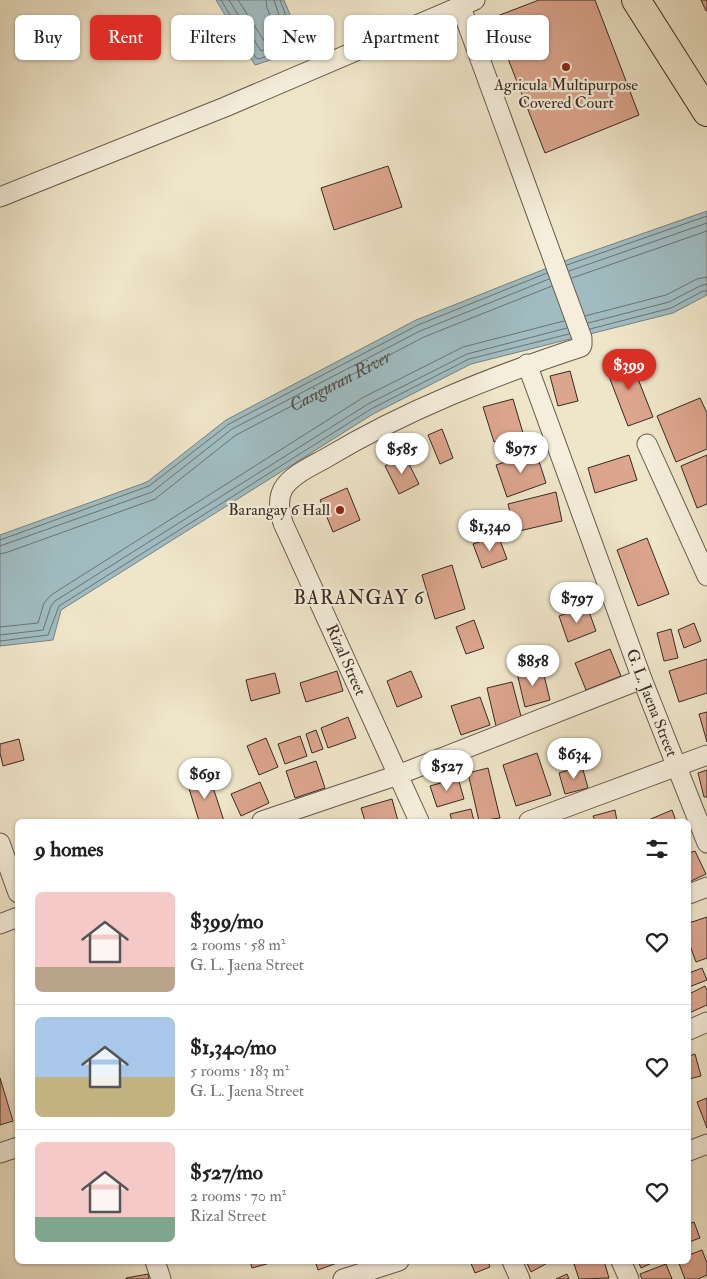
<!DOCTYPE html>
<html lang="en">
<head>
<meta charset="utf-8">
<style>
  :root { --surface:#fff; --page:#f2f2f2; --text:#222; --muted:#767676; --line:#e0e0e0; --accent:#d93025 }
  body { margin:0; font-family:"IM FELL Double Pica",serif; background:var(--page); color:var(--text); height:100vh; display:flex; flex-direction:column; font-size:19px; white-space:nowrap }
  * { box-sizing:border-box; margin:0 }
  p { font-size:16px; color:var(--muted) }
  .icon { flex:none; width:28px; height:28px; fill:none; stroke:currentColor; stroke-width:2; stroke-linecap:round; stroke-linejoin:round }
  .map { position:relative; flex:1; overflow:hidden }
  .drawer { position:absolute; left:15px; top:819px; width:676px; height:445px; display:flex; flex-direction:column; background:var(--surface); border-radius:8px; box-shadow:0 1px 4px #0004 }
  .drawer>* { flex:none }
  .banner { position:absolute; left:15px; top:15px; width:678px; height:45px; display:flex; gap:10px }
  .price { position:absolute; translate:-50% -42px; padding:0 11px; border-radius:18px; background:#fff; color:#222; font-size:16px; line-height:32px; filter:drop-shadow(0 1px 2px #0008) }
  .price::after { content:''; position:absolute; left:50%; top:30px; width:15px; height:11px; margin-left:-8px; background:inherit; clip-path:polygon(0 0,100% 0,50% 100%) }
  .price.current { background:var(--accent); color:#fff }
  ul { padding:0; list-style:none }
  li { display:flex; align-items:center; gap:15px; height:125px; padding:0 20px }
  li+li { border-top:1px solid var(--line) }
  li span { display:grid; place-items:center; flex:none; width:140px; height:100px; border-radius:8px; color:#555 }
  li>.icon { margin-inline-start:auto }
  span .icon { width:60px; height:60px; fill:#fffc; stroke-width:1 }
  li b { font-size:21px }
  h2 { display:flex; justify-content:space-between; align-items:center; height:60px; padding:0 20px; font-size:21px }
  .pill { padding:0 18px; border-radius:8px; background:var(--surface); box-shadow:0 1px 4px #0004; font-size:18px; line-height:45px }
  .pill.current { background:var(--accent); color:#fff }
  .map>svg:first-child { display:block }
</style>
</head>
<body>
<div class="map">
<svg width="707" height="1279" viewBox="0 0 707 1279">
  <rect width="100%" height="100%" fill="#efe5c9"/>
  <filter id="stains"><feTurbulence type="fractalNoise" baseFrequency=".004" numOctaves="4"/><feColorMatrix values="0 0 0 0 .2 0 0 0 0 .09 0 0 0 0 .02 0 0 0 .5 -.17"/></filter>
  <radialGradient id="worn" r=".72"><stop offset=".6" stop-color="#630" stop-opacity="0"/><stop offset="1" stop-color="#630" stop-opacity=".3"/></radialGradient>
  <!-- water -->
  <g fill="#a0bcc1" stroke="#768282">
    <polygon points="216,0 284,0 304,49 255,65"/>
    <polygon points="707,211 707,295 673,313 471,364 373,414 61,610 53,640 0,646 0,535 147,482 226,420 416,320 570,259"/>
  </g>
  <g fill="none" stroke-linecap="round" stroke-linejoin="round">
    <!-- shore -->
    <g stroke="#6c7372" stroke-width="1">
      <polyline points="221,0 256,58 259,59 297,45 280,0"/>
      <polyline points="229,0 261,51 288,41 274,0"/>
      <polyline points="238,0 265,42 277,38 279,36 267,8 266,0"/>
      <polyline points="567,265 707,216"/>
      <polyline points="569,271 707,223"/>
      <polyline points="572,278 707,231"/>
      <polyline points="585,316 666,295 697,279 707,277"/>
      <polyline points="588,323 669,302 700,286 707,284"/>
      <polyline points="590,329 671,308 703,291 707,291"/>
      <polyline points="0,540 149,486 229,424 418,325 547,273"/>
      <polyline points="0,546 152,492 232,429 420,331 549,279"/>
      <path id="s1" d="M0 554 8 552 155 499 236 435 424 337 552 286"/>
      <polyline points="0,627 38,623 44,603 51,595 364,397 463,347 564,321"/>
      <polyline points="0,635 43,630 51,606 55,601 368,404 467,354 567,328"/>
      <polyline points="0,641 48,635 59,606 371,409 469,359 569,334"/>
    </g>
  </g>
  <!-- building -->
  <g fill="#dca58e" stroke="#382a23">
    <polygon points="539,0 595,0 639,115 545,153 492,18"/>
    <polygon points="701,0 707,0 707,11 706,11"/>
    <polygon points="388,166 402,207 334,230 321,188"/>
    <polygon points="629,356 653,417 628,426 605,366"/>
    <polygon points="570,371 578,401 558,406 550,376"/>
    <polygon points="700,398 707,413 707,449 676,462 657,416"/>
    <polygon points="513,399 523,433 494,442 483,407"/>
    <polygon points="442,429 453,458 440,464 428,435"/>
    <polygon points="536,452 546,483 507,497 496,465"/>
    <polygon points="629,455 637,480 595,493 588,468"/>
    <polygon points="707,455 707,504 697,508 681,466"/>
    <polygon points="405,456 419,484 399,494 385,466"/>
    <polygon points="347,488 360,520 333,532 320,500"/>
    <polygon points="556,492 562,521 515,532 508,504"/>
    <polygon points="498,535 507,559 482,568 473,544"/>
    <polygon points="647,538 669,594 638,606 617,550"/>
    <polygon points="452,565 465,609 435,619 422,575"/>
    <polygon points="587,606 596,631 568,642 559,616"/>
    <polygon points="474,620 484,648 466,654 456,627"/>
    <polygon points="694,623 701,641 684,648 678,630"/>
    <polygon points="671,629 678,658 664,661 657,633"/>
    <polygon points="610,649 621,676 586,690 575,663"/>
    <polygon points="707,659 707,693 679,702 669,671"/>
    <polygon points="542,667 550,700 525,707 517,673"/>
    <polygon points="337,671 343,691 306,702 300,683"/>
    <polygon points="411,671 422,697 397,707 387,681"/>
    <polygon points="275,673 280,693 251,701 246,680"/>
    <polygon points="512,682 522,720 496,726 487,688"/>
    <polygon points="480,697 490,725 461,735 451,706"/>
    <polygon points="707,712 707,742 699,714"/>
    <polygon points="348,717 356,738 328,748 321,728"/>
    <polygon points="316,730 323,749 312,753 306,734"/>
    <polygon points="300,736 307,756 285,764 278,744"/>
    <polygon points="266,738 278,767 259,775 247,746"/>
    <polygon points="19,739 24,760 3,766 0,753 0,744"/>
    <polygon points="537,753 551,795 516,806 503,765"/>
    <polygon points="316,761 325,788 295,798 286,771"/>
    <polygon points="582,766 588,788 565,794 559,773"/>
    <polygon points="488,768 500,818 479,821 468,773"/>
    <polygon points="707,770 707,797 704,797 698,773"/>
    <polygon points="209,775 224,821 199,821 187,782"/>
    <polygon points="458,778 464,799 437,807 430,786"/>
    <polygon points="260,782 269,803 241,816 231,794"/>
    <polygon points="392,799 398,821 365,821 361,808"/>
    <polygon points="471,809 474,821 452,821 450,814"/>
    <polygon points="615,810 617,821 595,821 593,816"/>
    <polygon points="672,810 676,821 646,821"/>
    <polygon points="695,851 706,874 689,882 689,853"/>
    <polygon points="707,917 707,958 696,962 689,943 689,923"/>
    <polygon points="702,968 707,980 689,987 689,973"/>
    <polygon points="705,986 707,990 707,1005 689,1013 689,994"/>
    <polygon points="695,1054 701,1076 689,1079 689,1056"/>
    <polygon points="0,1078 13,1121 0,1125"/>
    <polygon points="707,1098 707,1128 697,1102"/>
    <polygon points="694,1222 700,1238 689,1242 689,1224"/>
    <polygon points="702,1250 707,1263 707,1275 698,1279 685,1279 678,1261 689,1261 689,1255"/>
    <polygon points="250,1261 277,1261 252,1268"/>
    <polygon points="315,1261 337,1261 337,1263 318,1270"/>
    <polygon points="470,1261 488,1261 490,1267 475,1273"/>
    <polygon points="526,1261 551,1261 531,1272"/>
    <polygon points="583,1261 604,1261 609,1278 579,1279 574,1264"/>
    <polygon points="638,1261 656,1261 641,1268"/>
    <polygon points="666,1264 672,1279 642,1279 640,1274"/>
    <polygon points="148,1274 149,1279 126,1279 126,1278"/>
    <polygon points="567,1274 569,1279 556,1279"/>
  </g>
  <g fill="none" stroke-linecap="round" stroke-linejoin="round">
    <defs>
      <g id="street">
        <polyline points="0,197 225,107 475,0"/>
        <path id="s2" d="M527 364 642 679 707 843"/>
        <polyline points="647,444 707,576"/>
        <polyline points="262,821 398,775 642,679"/>
        <path d="M419 821 283 523C280 512 277 500 283 489 291 475 312 466 326 458 406 410 493 376 581 347L582 345V338L461 7 460 0"/>
        <polyline points="529,821 707,755"/>
        <polyline points="0,843 18,893"/>
        <polyline points="689,894 707,887"/>
        <polyline points="0,924 18,917"/>
        <polyline points="689,1030 707,1022"/>
        <polyline points="689,1151 707,1144"/>
        <polyline points="0,1153 18,1147"/>
        <polyline points="155,1261 161,1279"/>
        <polyline points="512,1261 520,1279"/>
        <polyline points="621,1261 629,1279"/>
        <polyline points="343,1279 399,1261"/>
      </g>
      <polyline id="primary" points="636,0 707,112"/>
    </defs>
    <!-- street casing -->
    <use href="#street" stroke="#66594c" stroke-width="21"/>
    <!-- primary casing -->
    <use href="#primary" stroke="#382a23" stroke-width="30"/>
    <!-- street -->
    <use href="#street" stroke="#f5eedc" stroke-width="19"/>
    <!-- primary -->
    <use href="#primary" stroke="#efe5c9" stroke-width="28"/>
  </g>
  <!-- markers -->
  <g fill="#8f2418" stroke="#f5eedc" stroke-width="2">
    <circle cx="566" cy="67" r="5"/>
    <circle cx="340" cy="510" r="5"/>
  </g>
  <g text-anchor="middle" dominant-baseline="central" stroke-width="4.5" stroke-linejoin="round" paint-order="stroke">
    <!-- poi labels -->
    <g font-size="16" fill="#382a23" stroke="#f5eedc">
      <text x="566" y="85">Agricula Multipurpose<tspan x="566" dy="18">Covered Court</tspan></text>
      <text x="330" y="510" text-anchor="end">Barangay 6 Hall</text>
    </g>
    <!-- street labels -->
    <g font-size="16" fill="#382a23" stroke="#f5eedc">
      <text transform="translate(346 660) rotate(66)">Rizal Street</text>
      <text stroke="none"><textPath href="#s2" startOffset="361">G. L. Jaena Street</textPath></text>
    </g>
    <!-- water labels -->
    <g font-size="18" font-style="italic" fill="#524e4a" stroke="#f5eedc">
      <text stroke="none"><textPath href="#s1" startOffset="385">Casiguran River</textPath></text>
    </g>
    <!-- quarter labels -->
    <g font-size="19" letter-spacing="1" fill="#382a23" stroke="#f5eedc">
      <text x="359" y="598">BARANGAY 6</text>
    </g>
  </g>
  <rect width="100%" height="100%" filter="url(#stains)"/>
  <rect width="100%" height="100%" fill="url(#worn)"/>
</svg>
<b class="price current" style="left:629px;top:391px">$399</b>
<b class="price" style="left:521px;top:474px">$975</b>
<b class="price" style="left:402px;top:475px">$585</b>
<b class="price" style="left:490px;top:552px">$1,340</b>
<b class="price" style="left:577px;top:624px">$797</b>
<b class="price" style="left:533px;top:687px">$858</b>
<b class="price" style="left:574px;top:780px">$634</b>
<b class="price" style="left:447px;top:792px">$527</b>
<b class="price" style="left:205px;top:800px">$691</b>
<div class="banner">
<a class="pill">Buy</a>
<a class="pill current">Rent</a>
<a class="pill">Filters</a>
<a class="pill">New</a>
<a class="pill">Apartment</a>
<a class="pill">House</a>
</div>
<section class="drawer">
<h2>9 homes<svg class="icon" aria-label="filters" viewBox="0 0 24 24"><path d="M4 7h16M4 17h16"/><circle cx="9" cy="7" r="2"/><circle cx="15" cy="17" r="2"/></svg></h2>
<ul>
<li><span style="background:linear-gradient(#f6c9c9 75%,#b9a48a 0)"><svg class="icon" aria-label="home" viewBox="0 0 24 24"><path d="M3 11l9-7 9 7M6 9v11h12V9"/></svg></span><div><b>$399/mo</b><p>2 rooms · 58 m²</p><p>G. L. Jaena Street</p></div><svg class="icon" aria-label="heart" viewBox="0 0 24 24"><path d="M12 20l-8-8c-3-5 5-10 8-4 3-6 11-1 8 4z"/></svg></li>
<li><span style="background:linear-gradient(#a9c7e8 60%,#c2b280 0)"><svg class="icon" aria-label="home" viewBox="0 0 24 24"><path d="M3 11l9-7 9 7M6 9v11h12V9"/></svg></span><div><b>$1,340/mo</b><p>5 rooms · 183 m²</p><p>G. L. Jaena Street</p></div><svg class="icon" aria-label="heart" viewBox="0 0 24 24"><path d="M12 20l-8-8c-3-5 5-10 8-4 3-6 11-1 8 4z"/></svg></li>
<li><span style="background:linear-gradient(#f6c9c9 75%,#7fa58c 0)"><svg class="icon" aria-label="home" viewBox="0 0 24 24"><path d="M3 11l9-7 9 7M6 9v11h12V9"/></svg></span><div><b>$527/mo</b><p>2 rooms · 70 m²</p><p>Rizal Street</p></div><svg class="icon" aria-label="heart" viewBox="0 0 24 24"><path d="M12 20l-8-8c-3-5 5-10 8-4 3-6 11-1 8 4z"/></svg></li>
</ul>
</section>
</div>
</body>
</html>
